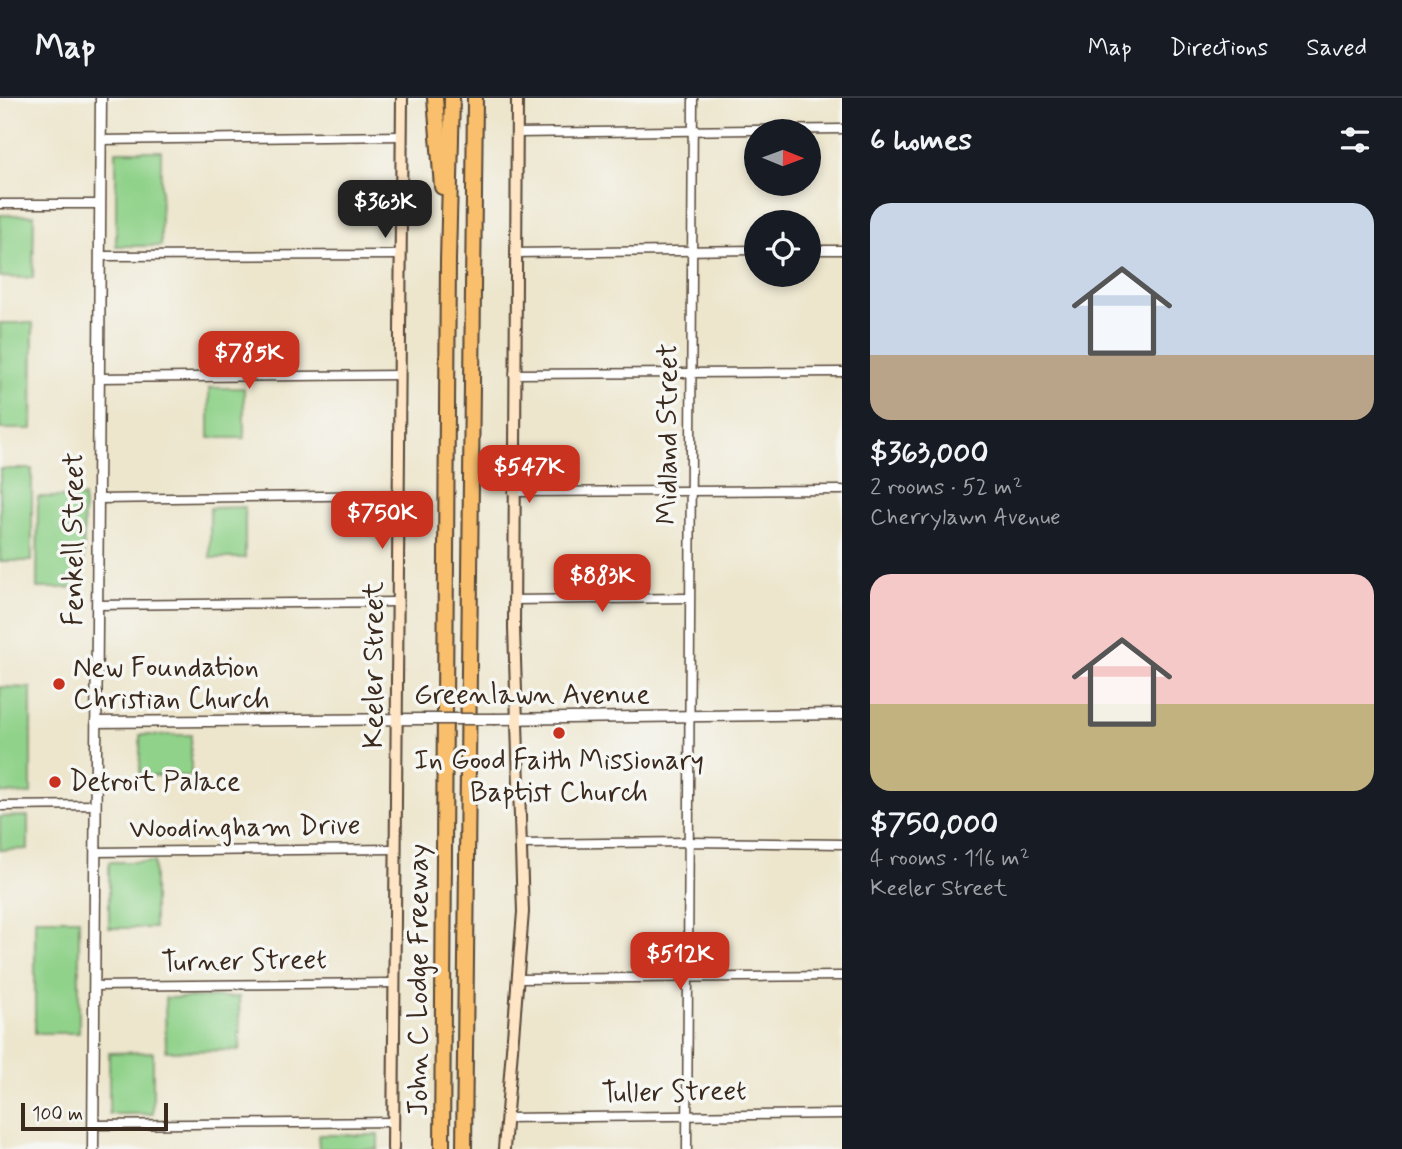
<!DOCTYPE html>
<html lang="en">
<head>
<meta charset="utf-8">
<style>
  :root { --surface:#171b24; --page:#242831; --text:#f1f3f6; --muted:#9ea1a6; --line:#363941; --accent:#c8321e }
  body { margin:0; font-family:Mynerve,sans-serif; background:var(--page); color:var(--text); height:100vh; display:flex; flex-direction:column; font-size:26px; white-space:nowrap }
  * { box-sizing:border-box; margin:0 }
  p { font-size:23px; color:var(--muted) }
  .icon { flex:none; width:38px; height:38px; fill:none; stroke:currentColor; stroke-width:2; stroke-linecap:round; stroke-linejoin:round }
  .map { position:relative; flex:1; overflow:hidden }
  .sheet { display:flex; flex-direction:column; background:var(--surface); width:560px }
  .sheet>* { flex:none }
  .needle { width:46px; rotate:91deg }
  .tools { position:absolute; left:744px; top:21px; display:grid; gap:14px }
  .tools a { display:grid; place-items:center; width:77px; height:77px; border-radius:50%; background:var(--surface); box-shadow:0 4px 10px #0003; font-size:35px }
  .scale { position:absolute; left:21px; bottom:18px; width:147px; box-sizing:border-box; padding-left:7px; border:4px solid #3b2a1e; border-top:0; font-size:19px; line-height:24px; white-space:nowrap; color:#3b2a1e; -webkit-text-stroke:5px #f6f6f2; paint-order:stroke }
  .price { position:absolute; translate:-50% -60px; padding:0 16px; border-radius:14px; background:var(--accent); color:#fff; font-size:23px; line-height:46px; filter:drop-shadow(0 2px 4px #0008) }
  .price::after { content:''; position:absolute; left:50%; top:42px; width:21px; height:16px; margin-left:-10px; background:inherit; clip-path:polygon(0 0,100% 0,50% 100%) }
  .price.active { background:#222; color:#fff }
  ul { padding:0; list-style:none }
  li { display:grid; align-content:center; gap:14px; height:371px; padding:0 28px }
  li span { display:grid; place-items:center; height:217px; border-radius:21px; color:#555 }
  li>.icon { margin-inline-start:auto }
  span .icon { width:126px; height:126px; fill:#fffc; stroke-width:1 }
  li b { font-size:30px }
  h2 { display:flex; justify-content:space-between; align-items:center; height:84px; padding:0 28px; font-size:30px }
  header { display:flex; align-items:center; gap:42px; box-sizing:border-box; height:98px; padding:0 35px; background:var(--surface); border-bottom:2px solid var(--line) }
  header strong { font-size:33px }
  nav { display:flex; gap:38px; margin-inline-start:auto; font-size:24px }
  main { display:flex; flex:1; min-height:0 }
  .map>svg:first-child { display:block }
</style>
</head>
<body>
<header>
<strong>Map</strong>
<nav><a>Map</a><a>Directions</a><a>Saved</a></nav>
</header>
<main>
<div class="map">
<svg width="842" height="1051" viewBox="0 0 842 1051">
  <rect width="100%" height="100%" fill="#f6f6f2"/>
  <filter id="ink" filterUnits="userSpaceOnUse"><feTurbulence type="fractalNoise" baseFrequency=".0143" numOctaves="2"/><feDisplacementMap in="SourceGraphic" scale="14" xChannelSelector="R" yChannelSelector="G"/><feConvolveMatrix kernelMatrix="1 2 1 2 8 2 1 2 1" color-interpolation-filters="sRGB"/></filter>
  <filter id="wash" filterUnits="userSpaceOnUse"><feTurbulence type="fractalNoise" baseFrequency=".00686" numOctaves="4" result="noise"/><feDisplacementMap in="SourceGraphic" scale="28" xChannelSelector="R" yChannelSelector="G"/><feGaussianBlur stdDeviation="1.57" result="paint"/><feColorMatrix in="noise" values="0 0 0 0 0 0 0 0 0 0 0 0 0 0 0 0 0 1.4 0 .05"/><feComposite in="paint" operator="in"/></filter>
  <g filter="url(#wash)">
    <rect width="100%" height="100%" fill="#ede6cd"/>
    <!-- green -->
    <g fill="#90d28a" stroke="#667e54" stroke-width="2">
      <rect x="116" y="53" width="45" height="95"/>
      <polygon points="0,117 34,117 33,180 0,179"/>
      <polygon points="0,225 33,225 32,331 0,331"/>
      <rect x="209" y="290" width="35" height="50"/>
      <rect x="0" y="371" width="32" height="92"/>
      <polygon points="38,399 84,399 83,490 37,490"/>
      <polygon points="245,409 245,460 210,460 210,410"/>
      <polygon points="0,589 31,590 31,696 0,695"/>
      <rect x="140" y="637" width="51" height="41"/>
      <polygon points="28,718 28,751 0,752 0,719"/>
      <rect x="109" y="764" width="45" height="66"/>
      <rect x="35" y="821" width="44" height="114"/>
      <polygon points="239,899 240,952 166,953 165,900"/>
      <polygon points="153,954 153,1016 109,1016 109,955"/>
      <polygon points="318,1037 378,1037 378,1051 319,1051"/>
    </g>
  </g>
  <g filter="url(#ink)">
    <g fill="none" stroke-linecap="round" stroke-linejoin="round">
      <defs>
        <g id="minor">
          <polyline points="516,35 842,31"/>
          <polyline points="101,42 402,38"/>
          <polyline points="0,106 100,106"/>
          <polyline points="808,152 842,152"/>
          <polyline points="515,155 756,152"/>
          <polyline points="100,158 401,157"/>
          <polyline points="514,276 842,274"/>
          <polyline points="99,280 399,277"/>
          <polyline points="513,394 842,392"/>
          <polyline points="98,401 398,397"/>
          <polyline points="513,502 689,500"/>
          <polyline points="97,507 397,504"/>
          <polyline points="0,708 95,707"/>
          <polyline points="521,746 688,744 842,746"/>
          <polyline points="95,754 395,751"/>
          <polyline points="519,881 842,878"/>
          <polyline points="94,888 394,885"/>
          <polyline points="506,1020 842,1016"/>
          <polyline points="93,1027 393,1024"/>
          <polyline points="687,1051 693,0"/>
        </g>
        <g id="tertiary">
          <polyline points="495,621 842,616"/>
          <polyline points="96,624 422,621"/>
          <polyline points="93,1051 101,0"/>
        </g>
        <g id="secondary">
          <polyline points="393,1051 402,0"/>
          <polyline points="504,1051 523,814 514,530 517,0"/>
        </g>
        <g id="motorway">
          <polyline points="435,0 442,89"/>
          <polyline points="442,1051 448,162 452,0"/>
          <polyline points="464,1051 475,0"/>
        </g>
      </defs>
      <!-- minor casing -->
      <use href="#minor" stroke="#564638" stroke-width="11"/>
      <!-- tertiary casing -->
      <use href="#tertiary" stroke="#564638" stroke-width="13"/>
      <!-- secondary casing -->
      <use href="#secondary" stroke="#564638" stroke-width="14"/>
      <!-- motorway casing -->
      <use href="#motorway" stroke="#564638" stroke-width="18"/>
      <!-- minor -->
      <use href="#minor" stroke="#fff" stroke-width="8"/>
      <!-- tertiary -->
      <use href="#tertiary" stroke="#fff" stroke-width="10"/>
      <!-- secondary -->
      <use href="#secondary" stroke="#fde5c5" stroke-width="10"/>
      <!-- motorway -->
      <use href="#motorway" stroke="#f9bf6d" stroke-width="14"/>
      <defs>
        <polyline id="tertiary-bridge" points="422,621 495,621"/>
      </defs>
      <!-- tertiary-bridge casing -->
      <use href="#tertiary-bridge" stroke="#564638" stroke-width="13" stroke-linecap="butt"/>
      <!-- tertiary-bridge -->
      <use href="#tertiary-bridge" stroke="#fff" stroke-width="10"/>
    </g>
  </g>
  <!-- markers -->
  <g fill="#c8321e" stroke="#f6f6f2" stroke-width="2.5">
    <circle cx="59" cy="586" r="7"/>
    <circle cx="559" cy="635" r="7"/>
    <circle cx="55" cy="684" r="7"/>
  </g>
  <g text-anchor="middle" dominant-baseline="central" stroke-width="7" stroke-linejoin="round" paint-order="stroke">
    <!-- street labels -->
    <g font-size="28" fill="#3b2a1e" stroke="#f6f6f2">
      <text transform="translate(668 336) rotate(-90)">Midland Street</text>
      <text transform="translate(74 441) rotate(-90)">Fenkell Street</text>
      <text transform="translate(374 567) rotate(-90)">Keeler Street</text>
      <text x="532" y="597">Greenlawn Avenue</text>
      <text transform="translate(245 730) rotate(-1)">Woodingham Drive</text>
      <text transform="translate(244 864) rotate(-1)">Turner Street</text>
      <text transform="translate(419 882) rotate(-90)">John C Lodge Freeway</text>
      <text transform="translate(674 995) rotate(-1)">Tuller Street</text>
    </g>
    <!-- poi labels -->
    <g font-size="28" fill="#3b2a1e" stroke="#f6f6f2" text-anchor="start">
      <text x="73" y="570">New Foundation<tspan x="73" dy="32">Christian Church</tspan></text>
      <text x="559" y="663" text-anchor="middle">In Good Faith Missionary<tspan x="559" dy="32">Baptist Church</tspan></text>
      <text x="69" y="684">Detroit Palace</text>
    </g>
  </g>
</svg>
<div class="tools">
<a><svg class="needle" viewBox="-14 -14 28 28"><path d="M0-13l5 13h-10z" fill="#e53935"/><path d="M0 13l5-13h-10z" fill="#9ea1a6"/></svg></a>
<a><svg class="icon" aria-label="locate" viewBox="0 0 24 24"><circle cx="12" cy="12" r="6"/><path d="M12 2v4M12 18v4M2 12h4M18 12h4"/></svg></a>
</div>
<div class="scale">100 m</div>
<b class="price active" style="left:385px;top:142px">$363K</b>
<b class="price" style="left:249px;top:293px">$785K</b>
<b class="price" style="left:529px;top:407px">$547K</b>
<b class="price" style="left:382px;top:453px">$750K</b>
<b class="price" style="left:602px;top:516px">$883K</b>
<b class="price" style="left:680px;top:894px">$512K</b>
</div>
<section class="sheet">
<h2>6 homes<svg class="icon" aria-label="filters" viewBox="0 0 24 24"><path d="M4 7h16M4 17h16"/><circle cx="9" cy="7" r="2"/><circle cx="15" cy="17" r="2"/></svg></h2>
<ul>
<li><span style="background:linear-gradient(#c9d6e8 70%,#b9a48a 0)"><svg class="icon" aria-label="home" viewBox="0 0 24 24"><path d="M3 11l9-7 9 7M6 9v11h12V9"/></svg></span><div><b>$363,000</b><p>2 rooms · 52 m²</p><p>Cherrylawn Avenue</p></div></li>
<li><span style="background:linear-gradient(#f6c9c9 60%,#c2b280 0)"><svg class="icon" aria-label="home" viewBox="0 0 24 24"><path d="M3 11l9-7 9 7M6 9v11h12V9"/></svg></span><div><b>$750,000</b><p>4 rooms · 116 m²</p><p>Keeler Street</p></div></li>
</ul>
</section>
</main>
</body>
</html>
